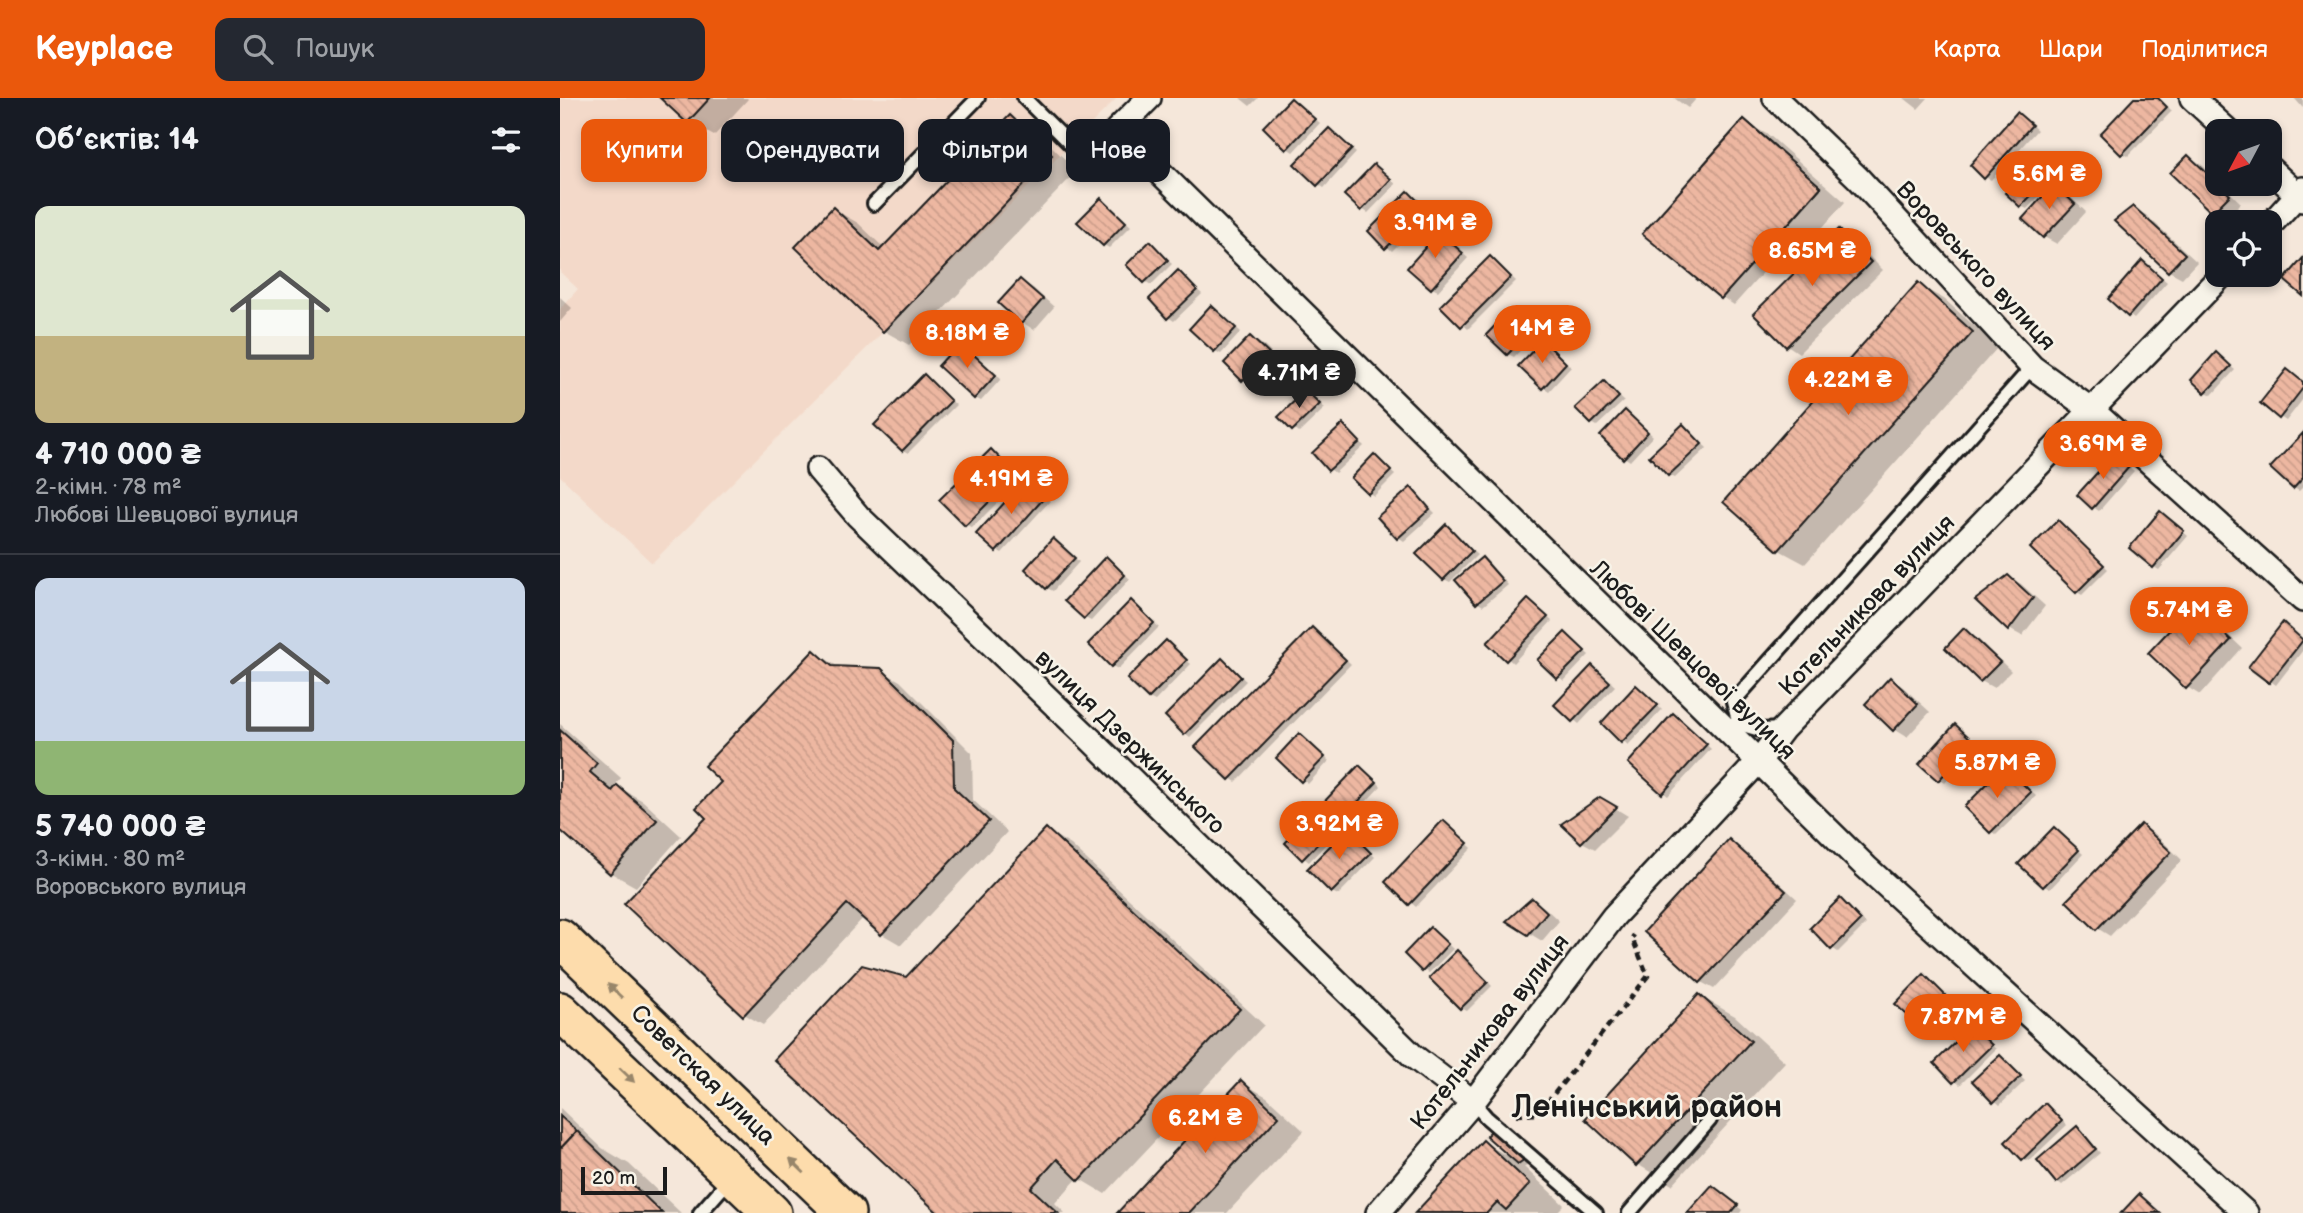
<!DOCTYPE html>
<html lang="uk">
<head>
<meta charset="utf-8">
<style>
  :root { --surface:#171b24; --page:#242831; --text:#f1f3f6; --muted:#9ea1a6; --line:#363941; --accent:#ea580c }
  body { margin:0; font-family:"Balsamiq Sans",sans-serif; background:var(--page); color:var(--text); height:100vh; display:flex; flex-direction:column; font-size:26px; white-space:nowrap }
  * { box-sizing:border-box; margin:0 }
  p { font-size:23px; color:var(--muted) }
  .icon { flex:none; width:38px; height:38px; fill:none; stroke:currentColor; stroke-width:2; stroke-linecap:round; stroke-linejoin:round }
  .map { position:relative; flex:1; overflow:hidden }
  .panel { display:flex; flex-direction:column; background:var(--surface); width:560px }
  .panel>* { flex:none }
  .top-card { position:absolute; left:21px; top:21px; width:665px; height:63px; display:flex; gap:14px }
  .needle { width:46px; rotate:229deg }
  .tools { position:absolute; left:1645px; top:21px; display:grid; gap:14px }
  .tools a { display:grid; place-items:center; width:77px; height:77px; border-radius:14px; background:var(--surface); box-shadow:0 4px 10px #0003; font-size:35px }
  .scale { position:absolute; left:21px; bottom:18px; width:86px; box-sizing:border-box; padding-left:7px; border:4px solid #1c1c1c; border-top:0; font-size:19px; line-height:24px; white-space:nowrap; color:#1c1c1c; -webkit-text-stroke:5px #f7f3e8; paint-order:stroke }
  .price { position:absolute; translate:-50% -60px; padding:0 16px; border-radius:24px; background:var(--accent); color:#fff; font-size:23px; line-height:46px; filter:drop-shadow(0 2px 4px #0008) }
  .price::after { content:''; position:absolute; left:50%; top:42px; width:21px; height:16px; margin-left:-10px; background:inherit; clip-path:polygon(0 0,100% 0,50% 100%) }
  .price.active { background:#222; color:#fff }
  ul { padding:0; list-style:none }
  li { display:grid; align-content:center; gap:14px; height:371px; padding:0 35px }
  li+li { border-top:2px solid var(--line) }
  li span { display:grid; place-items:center; height:217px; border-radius:14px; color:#555 }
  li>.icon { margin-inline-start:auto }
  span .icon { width:126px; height:126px; fill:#fffc; stroke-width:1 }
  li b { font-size:30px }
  h2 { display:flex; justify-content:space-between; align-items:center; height:84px; padding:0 35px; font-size:30px }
  .tag { padding:0 24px; border-radius:14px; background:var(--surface); box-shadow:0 4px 10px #0003; font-size:24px; line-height:63px }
  .tag.active { background:var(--accent); color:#fff }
  header { display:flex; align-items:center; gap:42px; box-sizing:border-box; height:98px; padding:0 35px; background:var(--accent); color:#fff }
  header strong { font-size:33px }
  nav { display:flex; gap:38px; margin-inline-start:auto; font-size:24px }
  .search { width:490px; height:63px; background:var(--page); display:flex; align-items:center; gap:18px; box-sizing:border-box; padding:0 24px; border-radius:14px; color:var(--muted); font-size:26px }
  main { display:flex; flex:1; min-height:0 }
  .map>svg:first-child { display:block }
</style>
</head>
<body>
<header>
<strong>Keyplace</strong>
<div class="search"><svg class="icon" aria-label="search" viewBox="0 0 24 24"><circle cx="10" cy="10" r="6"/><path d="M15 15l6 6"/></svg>Пошук</div>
<nav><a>Карта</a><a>Шари</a><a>Поділитися</a></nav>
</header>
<main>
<section class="panel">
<h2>Об’єктів: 14<svg class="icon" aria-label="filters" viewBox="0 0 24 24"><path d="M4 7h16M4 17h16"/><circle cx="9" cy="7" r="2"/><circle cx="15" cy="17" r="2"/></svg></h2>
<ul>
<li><span style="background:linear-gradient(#dfe7d0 60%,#c2b280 0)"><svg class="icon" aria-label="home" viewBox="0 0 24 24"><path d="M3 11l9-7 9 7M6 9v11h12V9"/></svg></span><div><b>4 710 000 ₴</b><p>2-кімн. · 78 m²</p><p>Любові Шевцової вулиця</p></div></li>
<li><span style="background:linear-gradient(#c9d6e8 75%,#8fb573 0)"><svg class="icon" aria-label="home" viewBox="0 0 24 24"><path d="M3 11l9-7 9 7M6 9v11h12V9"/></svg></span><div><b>5 740 000 ₴</b><p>3-кімн. · 80 m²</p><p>Воровського вулиця</p></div></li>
</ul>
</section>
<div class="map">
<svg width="1743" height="1115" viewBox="0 0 1743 1115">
  <defs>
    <pattern id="building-back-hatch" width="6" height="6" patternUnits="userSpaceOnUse" patternTransform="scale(1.75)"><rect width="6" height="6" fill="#edb7a1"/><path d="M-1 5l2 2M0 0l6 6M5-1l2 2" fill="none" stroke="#cb9d8a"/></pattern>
  </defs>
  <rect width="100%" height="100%" fill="#f5e7da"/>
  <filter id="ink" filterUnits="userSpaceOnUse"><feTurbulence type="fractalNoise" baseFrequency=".0143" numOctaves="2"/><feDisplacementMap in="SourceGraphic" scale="14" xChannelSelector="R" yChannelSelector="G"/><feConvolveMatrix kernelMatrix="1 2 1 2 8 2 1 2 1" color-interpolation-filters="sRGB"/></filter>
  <g filter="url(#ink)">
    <!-- built -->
    <polygon fill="#f3d9c9" points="0,0 557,0 92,465 0,378 0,211 18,191 0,174"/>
    <!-- shadow -->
    <g fill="#0003">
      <polygon points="103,0 187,0 188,1 154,38 129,24"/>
      <polygon points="680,0 698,0 690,8"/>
      <polygon points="1114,0 1137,0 1128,10"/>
      <polygon points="1344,0 1368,0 1358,11"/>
      <polygon points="1577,0 1599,0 1612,13 1568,58 1562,55"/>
      <polygon points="1734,0 1743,0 1743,10"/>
      <polygon points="733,1 760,25 733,54 727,50"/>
      <polygon points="450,19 476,33 517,73 349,247 324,233 237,149 273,111 298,125 324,150"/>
      <polygon points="1463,20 1477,32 1431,82 1425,79"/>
      <polygon points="1185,24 1210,38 1285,104 1247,147 1234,140 1174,207 1162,199"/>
      <polygon points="770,32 796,55 764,90 758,86"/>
      <polygon points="1628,59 1641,66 1657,82 1657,86 1661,86 1681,105 1666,121 1653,113"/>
      <polygon points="1481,61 1500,77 1467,111 1461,108"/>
      <polygon points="814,68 836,86 808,115 802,111"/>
      <polygon points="1494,89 1507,96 1526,114 1497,146 1484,139"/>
      <polygon points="848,95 870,115 832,153 810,133"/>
      <polygon points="541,102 571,128 549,150 544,147"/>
      <polygon points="1573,110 1586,117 1637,164 1622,180 1609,173"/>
      <polygon points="1279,133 1292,141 1323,172 1239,255 1227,247"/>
      <polygon points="885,140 908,160 878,193 872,190"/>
      <polygon points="590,146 612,166 591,187 585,183"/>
      <polygon points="936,164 956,183 908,231 883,208"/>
      <polygon points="1588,168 1607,184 1574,221 1569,217"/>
      <polygon points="618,175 642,196 614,223 608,219"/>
      <polygon points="461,183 473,190 494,209 474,232 462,224"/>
      <polygon points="1358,187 1384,201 1438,249 1245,466 1219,452 1165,404"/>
      <polygon points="0,199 12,210 0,224"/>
      <polygon points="657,213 681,234 661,256 655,253"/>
      <polygon points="948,216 974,238 954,259 948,256"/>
      <polygon points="691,240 703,247 720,264 696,289 684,282 666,265"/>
      <polygon points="401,246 441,281 421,303 415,300"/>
      <polygon points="989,248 1011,269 989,293 983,289"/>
      <polygon points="1657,257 1675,272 1652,297 1646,294"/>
      <polygon points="364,278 396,307 348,355 343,352"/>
      <polygon points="1044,285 1064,303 1037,328 1032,325"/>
      <polygon points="1743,285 1743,301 1726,323 1720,319"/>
      <polygon points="746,294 765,310 739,335 721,319"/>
      <polygon points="1071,318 1093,338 1070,363 1064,359"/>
      <polygon points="784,328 804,348 775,375 770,371"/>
      <polygon points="1123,328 1147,350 1115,380 1109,377"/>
      <polygon points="1743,337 1743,389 1739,393 1734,390"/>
      <polygon points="431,353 461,381 412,430 406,426"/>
      <polygon points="814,358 835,377 814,398 809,395"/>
      <polygon points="1555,358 1574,373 1539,413 1533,409"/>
      <polygon points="472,387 490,403 442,455 437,452"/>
      <polygon points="851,391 875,415 844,443 838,439"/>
      <polygon points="1606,419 1628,438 1599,472 1594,469"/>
      <polygon points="1499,424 1548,471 1522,497 1517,494"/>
      <polygon points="886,429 917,457 890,484 884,481"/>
      <polygon points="500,446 519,464 493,493 487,490"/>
      <polygon points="922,461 928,464 948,487 923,508 917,504"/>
      <polygon points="552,464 570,481 531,523 525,520"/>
      <polygon points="1448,479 1461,486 1485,508 1462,538 1449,531"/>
      <polygon points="968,503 992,523 953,565 930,545"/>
      <polygon points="571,504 599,529 558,571 552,568"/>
      <polygon points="1633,509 1646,516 1682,550 1640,597 1627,589"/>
      <polygon points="1729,530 1743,541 1743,552 1716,587 1691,569"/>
      <polygon points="753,531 791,566 676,684 670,680"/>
      <polygon points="1405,533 1417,540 1451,573 1434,590 1421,583 1388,550"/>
      <polygon points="1005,536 1029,557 1004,583 980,562"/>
      <polygon points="606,544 631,566 595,603 589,600"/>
      <polygon points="255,554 280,570 320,572 340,583 412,655 413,702 447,734 341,847 322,836 304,819 203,927 184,916 149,720 163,684"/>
      <polygon points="663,562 686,583 630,639 625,635"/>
      <polygon points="1038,573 1055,588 1019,626 997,607"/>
      <polygon points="1330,581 1343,589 1370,614 1347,639 1334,631"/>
      <polygon points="1077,589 1102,612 1068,647 1043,625"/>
      <polygon points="1119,621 1151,651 1108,698 1103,694"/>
      <polygon points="0,626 61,680 55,687 83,703 121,738 76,789 51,775 0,730"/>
      <polygon points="1395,628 1419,648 1385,685 1361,666"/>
      <polygon points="745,640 769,663 748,686 718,660"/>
      <polygon points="1446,670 1476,698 1436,737 1431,733"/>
      <polygon points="805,672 821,688 749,764 744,760"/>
      <polygon points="1040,701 1068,718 1035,751 1022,744"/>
      <polygon points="884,724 912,750 856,809 827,784"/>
      <polygon points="1581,728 1594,735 1622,762 1550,838 1537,830"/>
      <polygon points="1495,731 1523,756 1490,791 1484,788"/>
      <polygon points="486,732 511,747 704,927 545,1096 518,1080 495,1105 505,1115 380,1115 347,881"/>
      <polygon points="787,733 815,759 778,797 772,794"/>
      <polygon points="1170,743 1182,751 1237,801 1154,891 1141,884"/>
      <polygon points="973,802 985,810 999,823 982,843 949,823"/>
      <polygon points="1280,802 1306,826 1278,854 1272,850"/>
      <polygon points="876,835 893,851 869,875 863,872"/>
      <polygon points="898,854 932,888 907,913 901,910"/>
      <polygon points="1370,882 1399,910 1373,937 1367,934"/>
      <polygon points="1140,898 1175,918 1225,964 1112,1087 1077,1066"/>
      <polygon points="1412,930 1436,951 1400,987 1376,965"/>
      <polygon points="1440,959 1465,983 1440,1007 1414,983"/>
      <polygon points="681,984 707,999 744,1033 667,1115 559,1115"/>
      <polygon points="1485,1007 1507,1027 1469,1063 1463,1060"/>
      <polygon points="0,1010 42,1050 69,1066 121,1115 0,1115"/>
      <polygon points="1517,1031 1523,1034 1540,1055 1502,1087 1497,1083"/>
      <polygon points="939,1037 969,1065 964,1069 1004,1107 996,1115 857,1115 923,1044 951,1060"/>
      <polygon points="1158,1093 1182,1112 1180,1115 1129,1115"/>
    </g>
    <!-- building -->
    <g fill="url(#building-back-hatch)" stroke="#1c1c1c" stroke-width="2">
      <polygon points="100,0 150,0 127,25"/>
      <polygon points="731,0 755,21 726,52 703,29"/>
      <polygon points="1574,0 1598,0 1607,9 1561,57 1540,36"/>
      <polygon points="1457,14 1472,27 1424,81 1410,67"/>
      <polygon points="450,17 492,57 323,234 235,149 273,109 319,153"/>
      <polygon points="1184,21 1261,89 1221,134 1144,66"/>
      <polygon points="1184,21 1261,89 1161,201 1082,136"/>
      <polygon points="769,30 792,51 757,88 734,66"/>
      <polygon points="1628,57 1670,97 1652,115 1610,75"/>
      <polygon points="1481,58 1495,73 1460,109 1445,95"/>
      <polygon points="814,66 831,81 801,113 784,97"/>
      <polygon points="1494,86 1515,106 1483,140 1462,121"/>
      <polygon points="848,93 866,111 825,151 808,133"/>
      <polygon points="541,100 566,124 543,148 517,124"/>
      <polygon points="1573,108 1625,156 1608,174 1554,123"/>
      <polygon points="1279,131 1311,164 1226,249 1193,216"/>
      <polygon points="879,134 903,155 871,191 847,170"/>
      <polygon points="590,143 608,162 584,185 566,167"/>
      <polygon points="930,158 951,179 901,229 880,208"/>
      <polygon points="1743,160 1743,198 1724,182"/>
      <polygon points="1582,162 1602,180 1568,219 1548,201"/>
      <polygon points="618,172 637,192 607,221 589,201"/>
      <polygon points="460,181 483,201 461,226 438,205"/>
      <polygon points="1358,184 1413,234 1218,453 1163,404"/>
      <polygon points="651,207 676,230 654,254 629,231"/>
      <polygon points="948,214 969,234 947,257 926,237"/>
      <polygon points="690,238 709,256 682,283 664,265"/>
      <polygon points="983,242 1006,265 982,291 958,268"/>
      <polygon points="400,244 436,277 414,301 378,268"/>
      <polygon points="1656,254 1671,268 1645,295 1631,282"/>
      <polygon points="1727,271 1743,284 1743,290 1719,321 1700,305"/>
      <polygon points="364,276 391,303 342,353 314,327"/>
      <polygon points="1044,283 1059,299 1031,326 1015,310"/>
      <polygon points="746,292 760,306 732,333 718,319"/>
      <polygon points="1065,312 1088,334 1063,361 1040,338"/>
      <polygon points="783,326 800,344 768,373 752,355"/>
      <polygon points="1123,326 1142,346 1108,378 1089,358"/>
      <polygon points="1743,335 1743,380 1733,391 1710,370"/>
      <polygon points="431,351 456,377 405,428 379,402"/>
      <polygon points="814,356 831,373 808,396 791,380"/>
      <polygon points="1554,356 1569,369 1532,411 1517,397"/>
      <polygon points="466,381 485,399 436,454 416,436"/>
      <polygon points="851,389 870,411 837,441 817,419"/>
      <polygon points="1600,413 1624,433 1593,470 1569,450"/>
      <polygon points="1498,422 1544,467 1516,495 1470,450"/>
      <polygon points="886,426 912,453 883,482 856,456"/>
      <polygon points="493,440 515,460 486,491 465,471"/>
      <polygon points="546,458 565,477 524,521 504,503"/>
      <polygon points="922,459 943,483 916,506 895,482"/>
      <polygon points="1448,477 1473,500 1448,533 1415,502"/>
      <polygon points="968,501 988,519 946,563 927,545"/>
      <polygon points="571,502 594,525 551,569 528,546"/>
      <polygon points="1633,507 1671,542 1626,591 1588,555"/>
      <polygon points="1723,524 1743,542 1709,585 1688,569"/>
      <polygon points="752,529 786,562 669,682 635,649"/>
      <polygon points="1404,530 1440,564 1420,584 1385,550"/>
      <polygon points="1005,534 1025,553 997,581 977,562"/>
      <polygon points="606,542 627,562 588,601 567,581"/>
      <polygon points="254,552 272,568 321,570 393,642 394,690 429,723 321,837 287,806 183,918 64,806 146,720 136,710 161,684 144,668"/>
      <polygon points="662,560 681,579 624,637 605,618"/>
      <polygon points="1032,567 1050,584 1012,624 994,607"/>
      <polygon points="1330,579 1358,606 1333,633 1305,606"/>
      <polygon points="1076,587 1098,607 1061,645 1041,625"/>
      <polygon points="1113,615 1147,646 1102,696 1068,665"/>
      <polygon points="1395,626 1414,644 1378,683 1359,666"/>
      <polygon points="0,632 37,665 30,674 52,693 57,687 97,722 50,776 0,732"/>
      <polygon points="739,635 765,659 741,684 716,660"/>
      <polygon points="799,667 817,684 742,762 725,745"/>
      <polygon points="1445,668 1471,694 1430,735 1404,709"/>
      <polygon points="1040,699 1057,709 1021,745 1001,726"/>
      <polygon points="883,722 908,745 849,807 825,784"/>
      <polygon points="1581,726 1611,754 1536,832 1506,803"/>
      <polygon points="1494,729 1519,752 1483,789 1458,766"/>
      <polygon points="486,730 680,911 519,1083 497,1061 471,1090 498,1115 378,1115 214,962 302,867 346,879"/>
      <polygon points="787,731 811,755 771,795 747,771"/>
      <polygon points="1169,741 1226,793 1140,885 1084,834"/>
      <polygon points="972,800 987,814 968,837 946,823"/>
      <polygon points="1280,800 1301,822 1271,852 1250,830"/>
      <polygon points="870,829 888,846 862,874 844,856"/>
      <polygon points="897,852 928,884 900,911 869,880"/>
      <polygon points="1364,876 1394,906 1366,935 1335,906"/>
      <polygon points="1139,896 1191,943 1076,1068 1025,1021"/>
      <polygon points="1412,928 1432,947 1393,985 1374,965"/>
      <polygon points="1440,957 1461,978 1433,1005 1412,983"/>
      <polygon points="681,982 719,1018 629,1115 557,1115"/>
      <polygon points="1485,1005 1502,1023 1462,1062 1445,1044"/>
      <polygon points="0,1018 17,1033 0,1051"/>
      <polygon points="1517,1028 1536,1051 1496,1085 1477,1062"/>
      <polygon points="932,1032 965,1061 958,1066 926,1038"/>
      <polygon points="17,1033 102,1115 0,1115 0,1051"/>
      <polygon points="923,1042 970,1086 946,1112 937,1104 927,1115 855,1115"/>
      <polygon points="1152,1087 1178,1107 1171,1115 1127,1115"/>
      <polygon points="1579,1096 1600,1115 1561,1115"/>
    </g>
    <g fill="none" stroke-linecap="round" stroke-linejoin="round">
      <defs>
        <g id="lane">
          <polyline points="464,0 527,63 557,32"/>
          <polyline points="314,106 418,0"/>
          <polyline points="1223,631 1200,632 1179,626 1173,604 1472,269"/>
          <polyline points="913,1004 926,1019 1036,1115"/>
          <polyline points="140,1115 170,1081"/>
          <polyline points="1069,1115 1150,1022"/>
        </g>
        <g id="street">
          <polyline points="589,0 557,32 1306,769 1686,1115"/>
          <polyline points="1215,0 1299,81 1472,269 1533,313 1743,502"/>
          <polyline points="1632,0 1668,33"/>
          <polyline points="1710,71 1743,102"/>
          <polyline points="1710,127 1743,91"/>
          <polyline points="258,371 298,418 528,639 853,958 913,1004"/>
          <polyline points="818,1115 913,1004 1054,818 1198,664 1223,631 1662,177"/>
        </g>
        <g id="primary">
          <polyline points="0,840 286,1115"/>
          <polyline points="0,913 212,1115"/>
        </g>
      </defs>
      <!-- lane casing -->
      <use href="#lane" stroke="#1c1c1c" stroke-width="18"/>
      <!-- street casing -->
      <use href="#street" stroke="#1c1c1c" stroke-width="28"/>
      <!-- primary casing -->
      <use href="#primary" stroke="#1c1c1c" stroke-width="42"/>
      <!-- path -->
      <polyline stroke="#1c1c1c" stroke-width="4.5" stroke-dasharray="7 5" stroke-linecap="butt" points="956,1017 978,1016 1088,878 1072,840 1074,837"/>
      <!-- lane -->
      <use href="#lane" stroke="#f7f3e8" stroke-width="12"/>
      <!-- street -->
      <use href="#street" stroke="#f7f3e8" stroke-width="23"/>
      <!-- primary -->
      <use href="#primary" stroke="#fddcac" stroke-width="37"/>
    </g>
    <!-- one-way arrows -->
    <defs><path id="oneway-solid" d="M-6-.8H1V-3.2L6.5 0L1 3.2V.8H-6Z" transform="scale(1.75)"/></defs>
    <g fill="#98866b">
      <use href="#oneway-solid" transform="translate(55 893) rotate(-136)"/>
      <use href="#oneway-solid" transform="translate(67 977) rotate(44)"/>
      <use href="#oneway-solid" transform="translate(237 1068) rotate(-136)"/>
    </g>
  </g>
  <g text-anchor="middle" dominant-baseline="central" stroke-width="5" stroke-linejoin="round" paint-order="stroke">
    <!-- street labels -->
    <g font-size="24" fill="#1c1c1c" stroke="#f7f3e8">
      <text transform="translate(1416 168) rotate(47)">Воровського вулиця</text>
      <text transform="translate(1307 507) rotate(-46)">Котельникова вулиця</text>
      <text transform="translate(1133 562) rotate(44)">Любові Шевцової вулиця</text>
      <text transform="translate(570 644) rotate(44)">вулиця Дзержинського</text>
      <text transform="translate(930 934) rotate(-52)">Котельникова вулиця</text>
      <text transform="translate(143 977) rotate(44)">Советская улица</text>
    </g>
    <!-- district labels -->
    <g font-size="32" font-weight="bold" fill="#1c1c1c" stroke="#f7f3e8">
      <text x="1087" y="1009">Ленінський район</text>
    </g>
  </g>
</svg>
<div class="tools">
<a><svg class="needle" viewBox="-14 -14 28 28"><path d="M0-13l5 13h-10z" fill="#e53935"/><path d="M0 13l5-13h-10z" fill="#9ea1a6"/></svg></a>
<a><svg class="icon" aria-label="locate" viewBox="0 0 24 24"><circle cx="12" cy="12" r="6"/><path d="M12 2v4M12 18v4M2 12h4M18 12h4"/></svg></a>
</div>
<div class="scale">20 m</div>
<b class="price" style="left:1489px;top:113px">5.6M ₴</b>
<b class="price" style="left:875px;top:162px">3.91M ₴</b>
<b class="price" style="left:1252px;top:190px">8.65M ₴</b>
<b class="price" style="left:982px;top:267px">14M ₴</b>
<b class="price" style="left:407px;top:272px">8.18M ₴</b>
<b class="price active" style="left:739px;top:312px">4.71M ₴</b>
<b class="price" style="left:1288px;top:319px">4.22M ₴</b>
<b class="price" style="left:1543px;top:383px">3.69M ₴</b>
<b class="price" style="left:451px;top:418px">4.19M ₴</b>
<b class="price" style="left:1629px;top:549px">5.74M ₴</b>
<b class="price" style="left:1437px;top:702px">5.87M ₴</b>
<b class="price" style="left:779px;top:763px">3.92M ₴</b>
<b class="price" style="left:1403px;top:956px">7.87M ₴</b>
<b class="price" style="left:645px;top:1057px">6.2M ₴</b>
<div class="top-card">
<a class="tag active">Купити</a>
<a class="tag">Орендувати</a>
<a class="tag">Фільтри</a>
<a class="tag">Нове</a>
</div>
</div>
</main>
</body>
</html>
